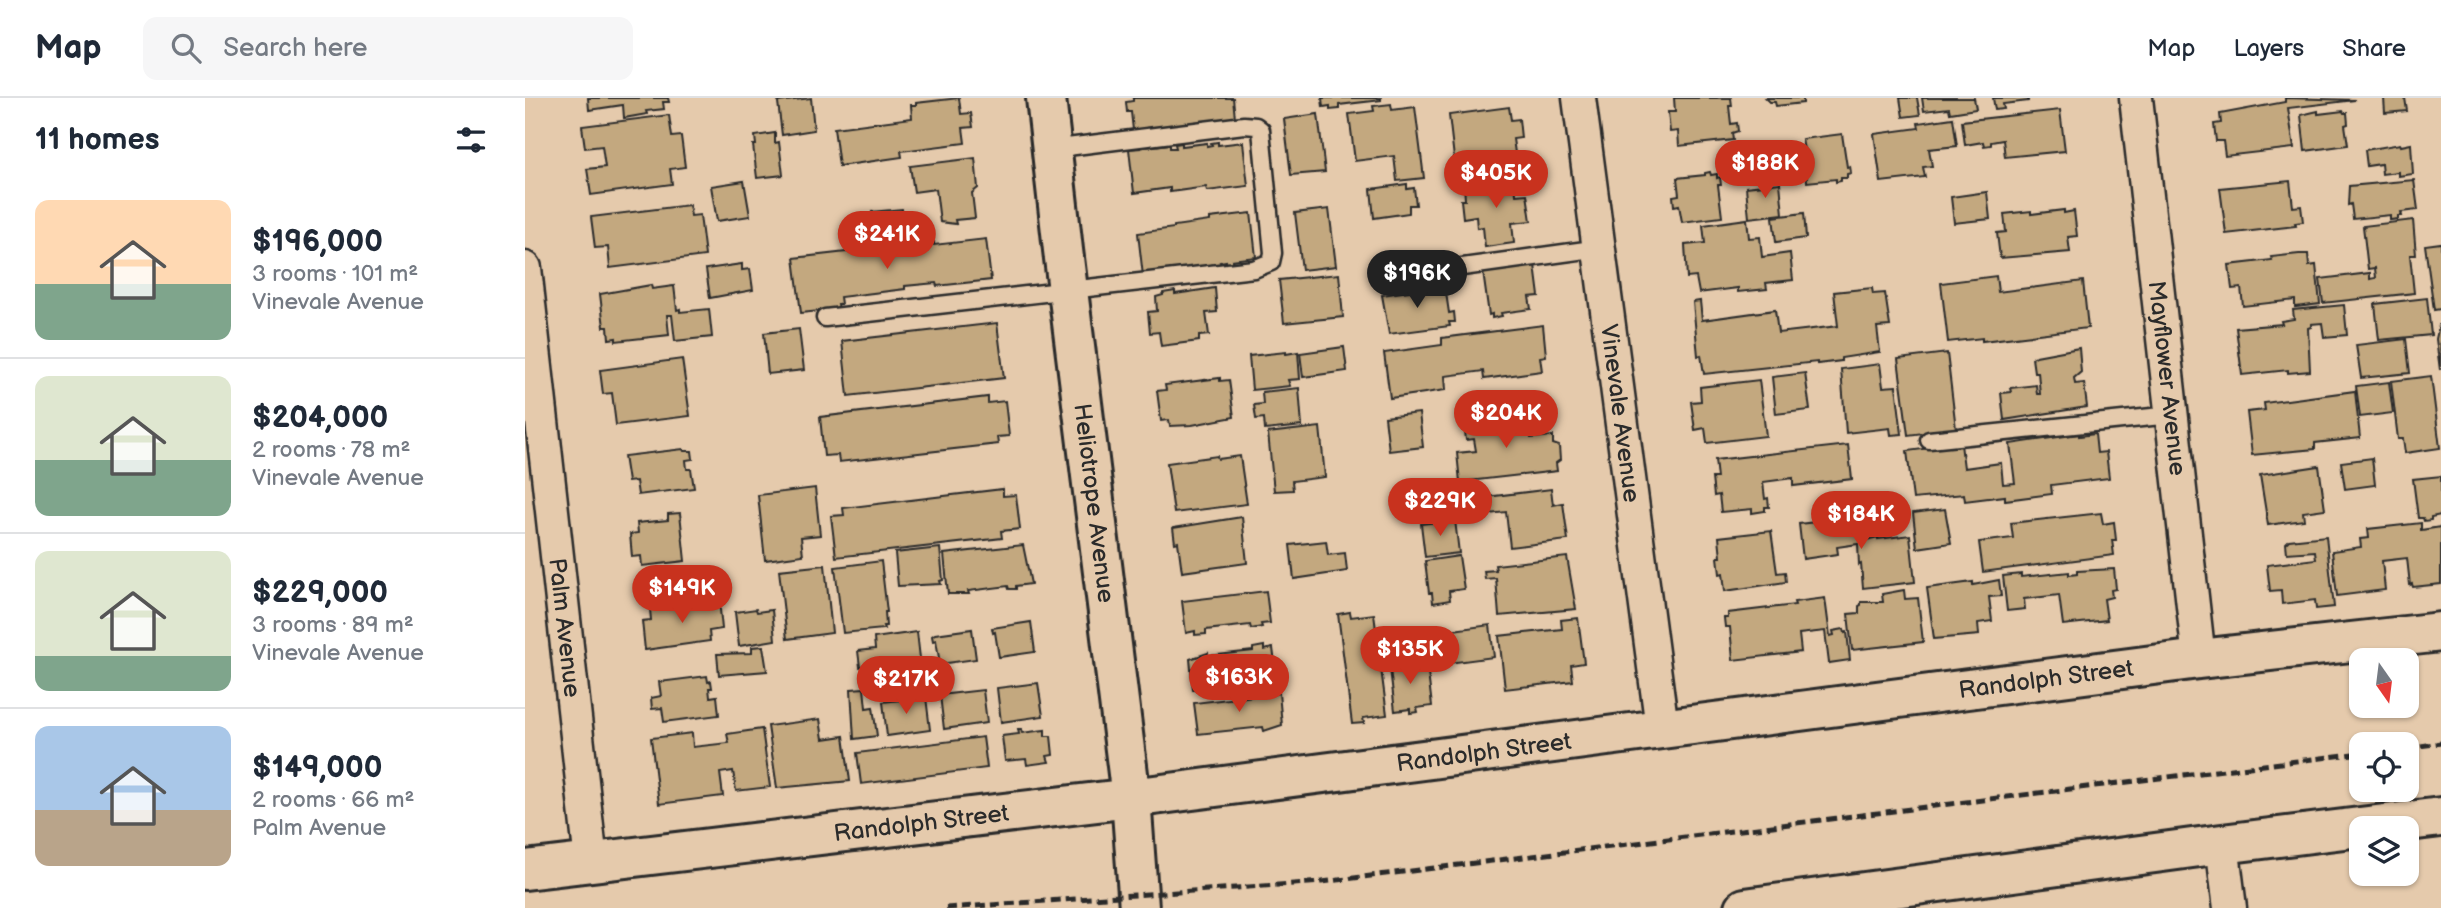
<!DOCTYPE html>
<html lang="en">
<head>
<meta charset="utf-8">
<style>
  :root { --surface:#fff; --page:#f6f6f7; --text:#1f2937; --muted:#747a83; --line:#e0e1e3; --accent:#c8321e }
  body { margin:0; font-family:"Balsamiq Sans",sans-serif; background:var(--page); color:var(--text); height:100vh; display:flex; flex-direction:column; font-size:26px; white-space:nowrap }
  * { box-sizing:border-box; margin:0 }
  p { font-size:23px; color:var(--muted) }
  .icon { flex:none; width:38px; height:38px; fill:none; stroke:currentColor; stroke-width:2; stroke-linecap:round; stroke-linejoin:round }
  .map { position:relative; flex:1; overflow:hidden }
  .drawer { display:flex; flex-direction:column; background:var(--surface); width:525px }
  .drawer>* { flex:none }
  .needle { width:46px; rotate:166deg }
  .controls { position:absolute; left:1824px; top:550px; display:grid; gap:14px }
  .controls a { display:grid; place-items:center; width:70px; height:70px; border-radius:14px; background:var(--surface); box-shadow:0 2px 5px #0004; font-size:35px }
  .price { position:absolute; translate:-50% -60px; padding:0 16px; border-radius:24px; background:var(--accent); color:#fff; font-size:23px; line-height:46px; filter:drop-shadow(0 2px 4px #0008) }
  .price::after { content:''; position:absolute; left:50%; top:42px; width:21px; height:16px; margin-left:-10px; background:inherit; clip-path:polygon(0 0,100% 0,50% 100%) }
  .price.selected { background:#222; color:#fff }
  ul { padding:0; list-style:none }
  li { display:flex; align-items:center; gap:21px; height:175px; padding:0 35px }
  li+li { border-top:2px solid var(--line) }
  li span { display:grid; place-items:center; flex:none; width:196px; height:140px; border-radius:14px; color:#555 }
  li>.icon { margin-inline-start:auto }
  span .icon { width:84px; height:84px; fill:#fffc; stroke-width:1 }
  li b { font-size:30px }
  h2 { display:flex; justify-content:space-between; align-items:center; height:84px; padding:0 35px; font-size:30px }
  header { display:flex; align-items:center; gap:42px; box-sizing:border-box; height:98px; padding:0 35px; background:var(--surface); border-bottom:2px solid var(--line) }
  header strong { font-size:33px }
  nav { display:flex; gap:38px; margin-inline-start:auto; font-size:24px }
  .search { width:490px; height:63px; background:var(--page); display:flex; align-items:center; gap:18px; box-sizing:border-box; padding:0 24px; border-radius:14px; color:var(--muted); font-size:26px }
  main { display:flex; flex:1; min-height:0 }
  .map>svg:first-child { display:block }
</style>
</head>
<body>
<header>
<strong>Map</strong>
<div class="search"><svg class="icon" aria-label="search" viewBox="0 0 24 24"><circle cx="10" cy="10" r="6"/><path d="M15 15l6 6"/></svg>Search here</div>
<nav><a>Map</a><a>Layers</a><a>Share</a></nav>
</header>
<main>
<section class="drawer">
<h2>11 homes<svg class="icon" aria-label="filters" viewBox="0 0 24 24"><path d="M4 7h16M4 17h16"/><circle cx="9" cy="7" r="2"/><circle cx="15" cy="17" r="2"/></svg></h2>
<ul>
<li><span style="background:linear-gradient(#ffd9b3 60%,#7fa58c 0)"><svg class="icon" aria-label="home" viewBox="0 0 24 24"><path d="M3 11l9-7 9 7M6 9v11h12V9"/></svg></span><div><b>$196,000</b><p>3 rooms · 101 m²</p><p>Vinevale Avenue</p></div></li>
<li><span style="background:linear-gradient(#dfe7d0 60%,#7fa58c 0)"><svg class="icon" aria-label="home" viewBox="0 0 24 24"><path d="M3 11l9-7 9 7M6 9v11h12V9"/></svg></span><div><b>$204,000</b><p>2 rooms · 78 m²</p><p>Vinevale Avenue</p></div></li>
<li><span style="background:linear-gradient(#dfe7d0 75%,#7fa58c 0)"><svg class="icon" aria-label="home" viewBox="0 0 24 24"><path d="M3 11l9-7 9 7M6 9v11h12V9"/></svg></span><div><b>$229,000</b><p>3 rooms · 89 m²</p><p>Vinevale Avenue</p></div></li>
<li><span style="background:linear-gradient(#a9c7e8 60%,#b9a48a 0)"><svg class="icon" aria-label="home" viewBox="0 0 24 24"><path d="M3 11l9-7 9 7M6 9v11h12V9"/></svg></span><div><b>$149,000</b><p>2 rooms · 66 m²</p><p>Palm Avenue</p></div></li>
</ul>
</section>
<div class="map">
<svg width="1916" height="810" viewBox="0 0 1916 810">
  <rect width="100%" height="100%" fill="#e5caac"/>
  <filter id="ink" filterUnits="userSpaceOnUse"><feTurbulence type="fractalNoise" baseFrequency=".0143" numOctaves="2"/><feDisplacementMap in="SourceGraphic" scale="14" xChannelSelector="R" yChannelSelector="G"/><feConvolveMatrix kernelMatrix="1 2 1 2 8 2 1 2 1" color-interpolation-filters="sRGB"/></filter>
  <g filter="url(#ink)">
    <!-- building -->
    <g fill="#c3a87f" stroke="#2b2b2b" stroke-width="2">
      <polygon points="63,0 143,0 144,4 138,4 139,11 121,13 122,16 99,20 98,7 64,12"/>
      <polygon points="286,0 289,32 257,37 253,4"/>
      <polygon points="434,0 436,16 446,15 448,29 438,30 440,45 376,53 377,59 314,68 309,30 387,20 386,7 391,7 391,5"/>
      <polygon points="608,0 708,0 710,20 608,32 606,14 602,14 601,4 608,3"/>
      <polygon points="797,0 856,0 856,2 814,7 814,11 805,12 805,8 798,9"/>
      <polygon points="1149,0 1206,0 1207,8 1204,8 1206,26 1212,25 1213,33 1207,35 1208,42 1154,48 1153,33 1145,34 1143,14 1150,14"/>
      <polygon points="1241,0 1278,0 1278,5 1251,8 1250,4 1245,4"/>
      <polygon points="1375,0 1392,0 1395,17 1378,19"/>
      <polygon points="1397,0 1449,0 1451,11 1425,15 1424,10 1399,13"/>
      <polygon points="1468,0 1503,0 1503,3 1478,6 1479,11 1470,12"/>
      <polygon points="1760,0 1830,2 1763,10 1769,50 1700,58 1698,43 1691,43 1689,26 1696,25 1695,16 1760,4"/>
      <polygon points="1859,0 1880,0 1882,13 1860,15"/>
      <polygon points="866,6 867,12 890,9 899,80 872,83 869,58 830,63 824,16 849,13 848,8"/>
      <polygon points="984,9 986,22 994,21 996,40 988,41 990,55 929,60 924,17"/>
      <polygon points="1535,12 1540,53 1480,59 1478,42 1466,44 1466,47 1459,48 1458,44 1440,47 1437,23"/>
      <polygon points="1793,13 1793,16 1818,13 1819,15 1822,15 1823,26 1820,27 1823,47 1780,53 1776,17"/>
      <polygon points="793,16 800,74 766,77 759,21"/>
      <polygon points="144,17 147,39 156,38 160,69 145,71 147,86 66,97 62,71 80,69 77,48 60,50 57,28"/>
      <polygon points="1428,20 1432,48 1404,51 1407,68 1398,69 1400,79 1356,84 1349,36 1394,30 1393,25"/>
      <polygon points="250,35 250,45 254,44 258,77 232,80 228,47 231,47 230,38"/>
      <polygon points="1317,36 1322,69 1325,68 1326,75 1322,76 1322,80 1316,80 1316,83 1311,84 1311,81 1282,84 1281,67 1276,68 1275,58 1280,58 1277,41"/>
      <polygon points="693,44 693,47 718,44 723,88 682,93 681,89 645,94 645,90 609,95 604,51 615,50 614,47 621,47 622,49 645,46 645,50 651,50 650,46 657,45 657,48 682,45 682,48 687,47 686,45"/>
      <polygon points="1875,46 1876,48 1886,46 1888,76 1873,78 1873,74 1857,76 1856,66 1842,68 1840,52"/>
      <polygon points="450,60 453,90 447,95 450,120 430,122 431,126 415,124 411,91 389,94 385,68"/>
      <polygon points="1185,74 1186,77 1192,76 1192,80 1195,79 1196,87 1193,87 1197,119 1157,124 1154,107 1149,108 1148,98 1154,97 1152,80 1180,77 1180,75"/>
      <polygon points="982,81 983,85 990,84 991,97 1002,96 1006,123 987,125 989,145 960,149 958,129 952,130 951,118 938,120 936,102 940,102 939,87"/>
      <polygon points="1889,82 1893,112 1876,114 1877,118 1873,118 1873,121 1865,122 1865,117 1828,121 1826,106 1823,107 1824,88"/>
      <polygon points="219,83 225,118 192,123 186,88"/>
      <polygon points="1765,83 1768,109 1776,108 1778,124 1770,125 1771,128 1701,136 1695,90"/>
      <polygon points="1255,85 1258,116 1224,120 1221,89"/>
      <polygon points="882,86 882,91 889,90 891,107 884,107 884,115 849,120 846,91"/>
      <polygon points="1462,94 1465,121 1429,125 1426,99"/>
      <polygon points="164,107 166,118 175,117 180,158 85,170 83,149 70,150 66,119"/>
      <polygon points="377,111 380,141 336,146 334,119 348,118 347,114"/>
      <polygon points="804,111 811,168 777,172 770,115"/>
      <polygon points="1539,112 1539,115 1549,113 1552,138 1543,139 1545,154 1475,160 1472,135 1481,134 1479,116 1506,113 1506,116"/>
      <polygon points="726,115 731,159 707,162 707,165 701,166 701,163 695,164 696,166 671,169 672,172 666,172 666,170 660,171 660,173 618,178 613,135 649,130 649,128 685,123 685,120"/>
      <polygon points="1279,115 1281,140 1251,144 1248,119"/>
      <polygon points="1222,121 1224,140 1235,139 1237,159 1265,155 1268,182 1241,185 1242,191 1213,194 1213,190 1174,195 1171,179 1162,180 1160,147 1180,145 1178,127"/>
      <polygon points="1888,122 1891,157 1885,157 1889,195 1798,205 1795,181 1845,175 1845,181 1851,180 1850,170 1843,171 1838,128"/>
      <polygon points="461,141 466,182 412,188 411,185 380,188 380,191 315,199 316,206 313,206 314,211 276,215 269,160 409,144 409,147"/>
      <polygon points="1916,145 1916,211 1909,212 1900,147"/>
      <polygon points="1774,156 1783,156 1784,168 1791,167 1795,206 1770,209 1770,202 1718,208 1716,190 1707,191 1704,167 1747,162 1746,159"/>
      <polygon points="217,166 217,172 225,171 228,192 185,200 181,171"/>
      <polygon points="1010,167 1014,198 1004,199 1006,211 976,215 977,218 967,220 967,216 964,217 958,174"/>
      <polygon points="814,176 818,219 759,225 754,182"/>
      <polygon points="1471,178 1473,194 1558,183 1563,230 1457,243 1457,240 1423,244 1416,185"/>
      <polygon points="126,187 127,191 149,188 152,212 155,211 155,214 184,211 187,239 150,243 147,217 142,217 144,237 91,243 91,240 84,241 83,229 79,229 75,196"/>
      <polygon points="920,188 924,215 929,214 930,224 924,224 925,228 864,236 857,197"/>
      <polygon points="690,190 692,214 681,215 684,237 674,238 674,243 636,248 634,234 625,235 623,214 632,213 631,199 638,197 638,195 650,193 650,196"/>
      <polygon points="1347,190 1348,196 1360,195 1365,228 1352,229 1355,254 1316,260 1316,263 1292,266 1292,264 1179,276 1176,257 1173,258 1168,204 1175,203 1177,222 1250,212 1253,235 1313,228 1309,194"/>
      <polygon points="1902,200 1906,237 1854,242 1850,206"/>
      <polygon points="1819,207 1822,237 1799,239 1797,225 1786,226 1786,229 1783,230 1785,273 1763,275 1763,272 1717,277 1711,230 1757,226 1756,223 1769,221 1768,212"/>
      <polygon points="472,225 479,280 323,298 317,243"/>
      <polygon points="1018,227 1021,258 1015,259 1017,273 959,281 958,273 920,278 921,292 865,300 859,255 917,247 917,240"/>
      <polygon points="1914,227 1916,227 1915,272 1911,241"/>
      <polygon points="274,231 279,272 243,276 239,235"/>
      <polygon points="1881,241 1885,275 1836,280 1831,247"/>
      <polygon points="819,249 822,273 778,279 775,255"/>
      <polygon points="1554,250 1556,274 1549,280 1550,286 1559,285 1562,309 1479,322 1476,295 1486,294 1485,290 1511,287 1512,296 1515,296 1513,274 1509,274 1507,260 1511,258"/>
      <polygon points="761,254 761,256 773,254 775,281 763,282 765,288 727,292 724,258"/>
      <polygon points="1422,255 1431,331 1383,337 1373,261"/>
      <polygon points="157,261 165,318 91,327 87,295 78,296 75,272"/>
      <polygon points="1355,266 1358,289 1371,288 1377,336 1366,337 1365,330 1321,335 1316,271"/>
      <polygon points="1280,275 1285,312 1251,316 1247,279"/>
      <polygon points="1906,278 1915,350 1880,355 1878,341 1873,341 1866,283"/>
      <polygon points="695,280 695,283 704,282 709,319 667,327 645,328 644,322 636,323 632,293 641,292 640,287"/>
      <polygon points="1234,282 1241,338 1182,345 1180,330 1170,332 1166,304 1176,303 1175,289"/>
      <polygon points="1864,284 1868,315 1835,319 1831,288"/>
      <polygon points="774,290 777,328 740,332 739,320 731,321 729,307 738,306 737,294"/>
      <polygon points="1830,293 1835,340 1790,345 1790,351 1727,357 1722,314 1740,312 1739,305"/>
      <polygon points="463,299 463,305 480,303 484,338 472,339 473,346 314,364 313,357 299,358 295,319"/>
      <polygon points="894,315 898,349 864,353 860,319"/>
      <polygon points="1003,318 1006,340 1028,338 1028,346 1034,348 1035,362 1031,365 1032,373 935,384 932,355 951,353 949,341 941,342 939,325 956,323 956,320 963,319 964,322"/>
      <polygon points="795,329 800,379 767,383 768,392 749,393 743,335"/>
      <polygon points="1554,336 1554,338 1570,336 1572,355 1581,354 1584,380 1526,387 1527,396 1480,402 1480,398 1440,403 1439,396 1388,401 1382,353 1436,346 1439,370 1476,365 1478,386 1490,385 1485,346"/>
      <polygon points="1323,347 1327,381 1268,388 1268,380 1238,384 1240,401 1243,400 1244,409 1240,409 1240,413 1227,415 1227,411 1196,414 1194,397 1189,398 1187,380 1192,380 1190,362"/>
      <polygon points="158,351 159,353 167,353 168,361 161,362 162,371 166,371 169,390 113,397 111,383 103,384 99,358"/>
      <polygon points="692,358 693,361 715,358 722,406 649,415 642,365"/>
      <polygon points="1847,360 1850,387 1820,391 1816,364"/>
      <polygon points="1794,368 1800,411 1778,414 1779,422 1743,427 1735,377"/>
      <polygon points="1916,378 1916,417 1906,419 1906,422 1899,423 1898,420 1893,420 1888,381"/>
      <polygon points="290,390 295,437 276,439 278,457 240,462 233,397"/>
      <polygon points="478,391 478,398 491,397 495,431 476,433 477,440 311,459 306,418 319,417 318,410"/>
      <polygon points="1026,391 1028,407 1038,405 1043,442 985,449 981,414 964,416 963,412 957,413 956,403 962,402 962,399"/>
      <polygon points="1420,411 1426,445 1392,450 1388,415"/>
      <polygon points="155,415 160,463 117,468 116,458 107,459 105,436 113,435 112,425 143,422 143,416"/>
      <polygon points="1576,415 1578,426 1589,424 1591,442 1587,442 1589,457 1458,474 1454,444 1488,440 1486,425"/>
      <polygon points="717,419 722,465 657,474 653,444 650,445 648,430"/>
      <polygon points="1334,419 1337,443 1353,439 1353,441 1385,437 1390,484 1338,490 1336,466 1334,467 1333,446 1312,449 1313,456 1278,461 1274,426"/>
      <polygon points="930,422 934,455 900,459 896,426"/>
      <polygon points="1896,425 1896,432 1916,429 1916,486 1888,489 1887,486 1885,487 1882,460 1857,463 1860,492 1812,498 1807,453 1836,449 1835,441 1844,440 1843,431"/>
      <polygon points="1246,433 1252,475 1260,474 1261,484 1200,493 1198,475 1195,476 1193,459 1196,459 1194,439"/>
      <polygon points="1801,438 1809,509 1791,511 1790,502 1757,506 1756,492 1745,493 1742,467 1791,461 1790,453 1762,455 1761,445 1764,442"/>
      <polygon points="801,443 803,457 820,455 822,473 769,481 765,447"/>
      <polygon points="498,447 506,486 491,488 491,491 484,491 483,488 443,493 444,496 423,496 419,456"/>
      <polygon points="415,450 418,482 415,483 416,486 373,488 370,455"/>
      <polygon points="934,458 939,491 924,493 925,502 908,505 907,495 904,495 900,463"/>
      <polygon points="1042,459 1051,511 974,518 971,480 960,481 959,473 971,472 970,467"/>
      <polygon points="356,463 362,514 360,514 361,528 358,528 359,531 318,535 310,469"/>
      <polygon points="300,467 307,535 262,541 254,472"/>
      <polygon points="1589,471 1591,491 1586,492 1587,499 1579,501 1582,522 1538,527 1534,497 1499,501 1500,511 1482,513 1478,478 1496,476 1496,479 1544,474 1544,477 1552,476 1552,473"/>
      <polygon points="1474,482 1476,498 1464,499 1467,523 1453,525 1454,537 1409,541 1402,490 1448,484 1448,487"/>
      <polygon points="1379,492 1380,501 1393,500 1398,544 1327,552 1323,516 1334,515 1334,508 1336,507 1336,504 1358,504 1357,496"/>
      <polygon points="741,493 745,525 736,526 737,529 726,531 725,527 681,532 681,536 670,537 670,533 661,535 657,503"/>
      <polygon points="1300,500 1305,538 1309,537 1308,533 1319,531 1320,535 1322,534 1325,562 1304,565 1300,533 1274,536 1276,554 1208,562 1205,529 1200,529 1199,520 1203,520 1203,515 1270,507 1269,504"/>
      <polygon points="194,502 197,531 184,533 185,543 120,552 117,523 126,522 125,511"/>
      <polygon points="231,511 232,514 247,512 250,542 214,548 210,514"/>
      <polygon points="825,514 826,519 849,516 862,617 838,620 839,625 827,626 813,516"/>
      <polygon points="1053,520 1059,565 1046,567 1048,583 980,591 974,538 1037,531 1036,522"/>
      <polygon points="506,524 510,554 474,559 470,534 468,535 467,530"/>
      <polygon points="965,527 969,559 924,565 920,533"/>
      <polygon points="447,531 451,561 415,566 411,542 408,543 407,538 410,536"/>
      <polygon points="392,534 396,569 354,574 353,567 335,569 333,553 350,551 349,540"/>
      <polygon points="238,548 242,573 194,577 192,556 227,555 227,549"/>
      <polygon points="739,548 739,552 748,550 752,582 668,592 665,561 683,555 683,558 728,553 728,550"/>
      <polygon points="882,559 883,570 902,567 907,608 892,610 893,614 885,615 885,611 870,613 864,562"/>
      <polygon points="182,578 183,584 186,583 187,590 184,590 185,599 192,598 194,617 139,624 137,610 127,611 126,600 136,598 134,584"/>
      <polygon points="513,585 518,618 476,624 472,590"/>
      <polygon points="339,590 341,610 348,609 352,638 329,641 326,591"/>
      <polygon points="458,592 462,625 419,631 415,597"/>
      <polygon points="754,595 757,627 739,633 738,629 673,636 669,605"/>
      <polygon points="401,599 405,632 362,638 358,604"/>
      <polygon points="295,621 298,641 319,638 325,683 252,690 243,628"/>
      <polygon points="237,631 245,689 211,693 208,673 195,675 198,698 134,706 126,640 167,635 168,649 204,645 202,636"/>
      <polygon points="493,631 496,631 497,635 520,632 520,638 526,638 528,657 522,658 524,664 502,667 501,661 480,663 477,638 494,636"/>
      <polygon points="458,639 462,670 336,686 332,655"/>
    </g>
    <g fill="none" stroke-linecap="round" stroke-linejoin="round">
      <defs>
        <g id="lane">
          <polyline points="865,179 1075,150"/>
          <polyline points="300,220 729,171 746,164 748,155 736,32 731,28 719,27 526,51"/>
          <polyline points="1404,342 1646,317"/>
        </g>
        <g id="street">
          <path id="s1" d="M1054 0 1137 630"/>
          <path id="s2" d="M1611 0 1674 561"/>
          <path id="s3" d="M0 170 66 764"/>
          <polyline points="1697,746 1705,810"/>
        </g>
        <g id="secondary">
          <path id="s4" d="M521 0 538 152 606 700 614 810"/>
          <path id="s5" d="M0 772 606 700 1674 561 1916 534"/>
          <polyline points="1220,810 1697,746 1916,719"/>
        </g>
      </defs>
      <!-- lane casing -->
      <use href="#lane" stroke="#2b2b2b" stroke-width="21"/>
      <!-- street casing -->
      <use href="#street" stroke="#2b2b2b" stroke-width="37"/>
      <!-- secondary casing -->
      <use href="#secondary" stroke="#2b2b2b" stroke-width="44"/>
      <!-- lane -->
      <use href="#lane" stroke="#e5caac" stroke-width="16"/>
      <!-- street -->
      <use href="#street" stroke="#e5caac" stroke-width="32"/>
      <!-- secondary -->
      <use href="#secondary" stroke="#e5caac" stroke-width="38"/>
      <!-- rail -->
      <g stroke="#2b2b2b" stroke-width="5" stroke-dasharray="10 5" stroke-linecap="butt">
        <polyline points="1881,650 1916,645"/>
        <polyline points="421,810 797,784 1836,655"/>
      </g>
    </g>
  </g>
  <g text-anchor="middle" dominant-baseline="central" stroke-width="7" stroke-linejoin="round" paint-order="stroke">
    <!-- street labels -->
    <g font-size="24" fill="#2b2b2b" stroke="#e5caac">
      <text stroke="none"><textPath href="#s2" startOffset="282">Mayflower Avenue</textPath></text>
      <text stroke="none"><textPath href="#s1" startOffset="318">Vinevale Avenue</textPath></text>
      <text stroke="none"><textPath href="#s4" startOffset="408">Heliotrope Avenue</textPath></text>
      <text stroke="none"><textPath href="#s3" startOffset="362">Palm Avenue</textPath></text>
      <text stroke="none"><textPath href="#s5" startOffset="1533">Randolph Street</textPath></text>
      <text stroke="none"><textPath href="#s5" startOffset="966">Randolph Street</textPath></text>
      <text stroke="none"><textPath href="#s5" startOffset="399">Randolph Street</textPath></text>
    </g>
  </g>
</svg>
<div class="controls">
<a><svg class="needle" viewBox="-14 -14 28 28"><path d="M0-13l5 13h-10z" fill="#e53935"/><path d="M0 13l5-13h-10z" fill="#747a83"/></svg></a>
<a><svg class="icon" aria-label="locate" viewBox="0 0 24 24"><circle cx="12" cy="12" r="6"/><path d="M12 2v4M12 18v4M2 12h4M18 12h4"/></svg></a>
<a><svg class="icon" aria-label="layers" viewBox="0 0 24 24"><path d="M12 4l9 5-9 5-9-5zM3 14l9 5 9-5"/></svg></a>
</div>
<b class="price" style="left:1240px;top:102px">$188K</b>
<b class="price" style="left:971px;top:112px">$405K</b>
<b class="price" style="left:362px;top:173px">$241K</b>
<b class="price selected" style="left:892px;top:212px">$196K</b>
<b class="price" style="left:981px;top:352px">$204K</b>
<b class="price" style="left:915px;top:440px">$229K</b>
<b class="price" style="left:1336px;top:453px">$184K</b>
<b class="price" style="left:157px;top:527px">$149K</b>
<b class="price" style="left:885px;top:588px">$135K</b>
<b class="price" style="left:714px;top:616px">$163K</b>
<b class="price" style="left:381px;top:618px">$217K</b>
</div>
</main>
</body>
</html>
